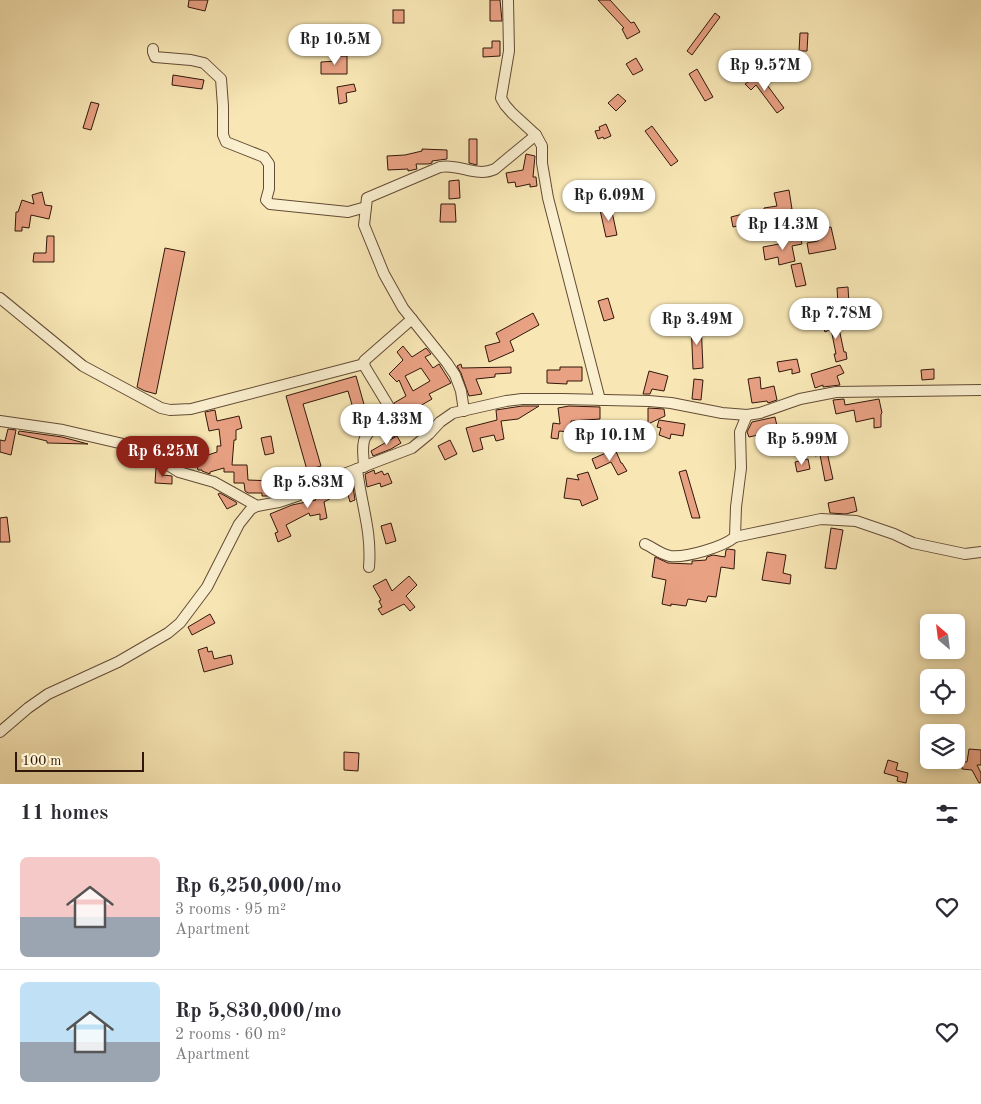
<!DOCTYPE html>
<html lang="en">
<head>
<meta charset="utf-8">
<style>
  :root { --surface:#fff; --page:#f2f2f3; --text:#2b2b33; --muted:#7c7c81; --line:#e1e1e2; --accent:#8f2418 }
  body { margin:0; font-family:"Old Standard TT",serif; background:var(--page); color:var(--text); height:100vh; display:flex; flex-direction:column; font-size:19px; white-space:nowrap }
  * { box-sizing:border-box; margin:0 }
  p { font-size:16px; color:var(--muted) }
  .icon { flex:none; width:28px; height:28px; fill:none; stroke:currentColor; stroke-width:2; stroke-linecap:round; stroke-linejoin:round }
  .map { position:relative; height:784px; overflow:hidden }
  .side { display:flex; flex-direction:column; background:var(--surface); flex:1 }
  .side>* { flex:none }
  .needle { width:32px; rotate:332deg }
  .controls { position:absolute; left:920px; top:614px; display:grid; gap:10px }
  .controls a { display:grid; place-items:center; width:45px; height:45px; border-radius:8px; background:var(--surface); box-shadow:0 2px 8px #0003; font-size:25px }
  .scale { position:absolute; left:15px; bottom:12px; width:129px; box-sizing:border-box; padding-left:5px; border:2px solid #31170a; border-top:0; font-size:14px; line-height:18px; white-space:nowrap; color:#31170a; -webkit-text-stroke:4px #faefcf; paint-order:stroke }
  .price { position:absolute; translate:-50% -42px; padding:0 11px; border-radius:18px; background:#fff; color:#222; font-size:16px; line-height:32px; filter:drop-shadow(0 1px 2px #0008) }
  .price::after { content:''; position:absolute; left:50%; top:30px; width:15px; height:11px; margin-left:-8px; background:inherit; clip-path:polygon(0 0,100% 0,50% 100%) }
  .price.current { background:var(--accent); color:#fff }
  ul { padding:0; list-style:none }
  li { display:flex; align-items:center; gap:15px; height:125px; padding:0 20px }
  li+li { border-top:1px solid var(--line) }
  li span { display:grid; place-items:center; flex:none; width:140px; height:100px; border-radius:8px; color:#555 }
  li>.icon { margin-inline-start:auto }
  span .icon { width:60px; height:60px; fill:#fffc; stroke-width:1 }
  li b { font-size:21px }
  h2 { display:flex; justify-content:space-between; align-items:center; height:60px; padding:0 20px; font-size:21px }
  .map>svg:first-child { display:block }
</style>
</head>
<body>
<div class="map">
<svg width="981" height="784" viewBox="0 0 981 784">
  <rect width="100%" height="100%" fill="#f8e7b5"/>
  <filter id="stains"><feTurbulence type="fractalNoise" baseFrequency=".004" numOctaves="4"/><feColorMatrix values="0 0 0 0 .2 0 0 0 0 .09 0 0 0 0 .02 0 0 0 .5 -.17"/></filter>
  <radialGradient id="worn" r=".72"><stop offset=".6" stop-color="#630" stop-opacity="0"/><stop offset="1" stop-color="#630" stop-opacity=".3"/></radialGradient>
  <!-- building -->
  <g fill="#e9a183" stroke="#31170a" fill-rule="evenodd">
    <polygon points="189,0 208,0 205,11 188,7"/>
    <polygon points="490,0 500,0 502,21 490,21"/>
    <polygon points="598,0 610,0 631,23 634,22 640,32 627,39 622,29 624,28"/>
    <rect x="393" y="10" width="11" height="13"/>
    <polygon points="715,13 720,17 692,55 687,51"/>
    <polygon points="800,33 808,33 807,51 799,51"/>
    <polygon points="492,41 500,41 500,56 483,57 483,48 492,48"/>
    <polygon points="337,56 347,56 347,74 321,74 321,62 337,61"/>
    <polygon points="636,58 643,70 633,75 626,64"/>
    <polygon points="697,69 713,97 705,101 689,74"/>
    <polygon points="759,74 784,108 777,113 756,85 751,90 745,84"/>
    <polygon points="173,75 204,80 202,89 172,85"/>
    <polygon points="354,84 356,91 346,93 347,102 339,104 337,87"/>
    <polygon points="618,94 626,101 616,111 608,103"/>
    <polygon points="91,102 99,104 91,130 83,128"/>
    <polygon points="606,124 611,136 604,139 603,137 598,139 595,131 600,130 599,127"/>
    <polygon points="652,126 678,161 671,166 645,131"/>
    <polygon points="469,139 477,139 477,165 469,163"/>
    <polygon points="422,149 447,150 447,159 432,161 432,163 428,164 416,164 417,169 408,171 408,169 388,170 387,156 405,155 422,151"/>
    <polygon points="526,154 535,156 533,177 536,177 537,186 530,187 530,184 516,187 515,182 508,183 506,173 523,170"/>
    <polygon points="459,180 460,198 449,199 449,181"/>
    <polygon points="789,190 792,209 782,211 784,225 776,227 775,224 767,225 764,208 777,206 774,193"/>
    <polygon points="42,192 45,205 52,206 49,219 31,215 29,228 22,227 22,231 15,231 16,212 18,212 22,200 34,204 32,195"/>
    <polygon points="441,204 455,204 456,222 440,222"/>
    <polygon points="611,207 617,235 606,237 600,210"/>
    <polygon points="743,214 745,224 733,227 731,217"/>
    <polygon points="826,220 827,228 831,227 836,249 809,254 807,243 818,241 814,223"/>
    <polygon points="47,236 54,236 54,262 33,262 34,253 46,253"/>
    <polygon points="800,236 802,244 792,246 795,261 779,265 778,257 765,260 763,247 779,244 779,241"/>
    <polygon points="165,248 185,252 156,394 145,391 137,387"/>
    <polygon points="801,263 806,285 796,287 791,265"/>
    <polygon points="848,287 849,305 853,318 843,321 838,304 837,288"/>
    <polygon points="608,298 614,318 604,321 598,301"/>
    <polygon points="533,313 539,325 510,341 514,351 489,362 485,346 500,342 496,333"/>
    <polygon points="837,319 844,352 846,352 847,359 836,362 834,354 836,354 831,329 825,332 822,324"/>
    <polygon points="701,322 703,368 693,369 691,323"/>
    <path d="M403 346 412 357 426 348 431 354 425 357 433 368 439 364 451 383 429 394 432 399 420 406 422 411 412 416 416 423 392 438 385 426 391 417 398 413 394 403 406 396 399 380 397 382 389 374 403 360 397 352ZM421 368 430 381 413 391 405 376Z"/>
    <polygon points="797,359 800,372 792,374 792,369 779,372 777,362"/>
    <polygon points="461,364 462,368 511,367 511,373 495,374 495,377 476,379 482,394 469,396 461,373 457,366"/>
    <polygon points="840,365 844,373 837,376 840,385 823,387 823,385 815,388 811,374"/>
    <polygon points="560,367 582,367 582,381 567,381 567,384 547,383 547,370 560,370"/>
    <polygon points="934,369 934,379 922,380 921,370"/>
    <polygon points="649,371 668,376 664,391 652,389 650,394 643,394"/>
    <polygon points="356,376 369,422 364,428 359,429 348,391 303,404 321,466 307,470 286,396"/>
    <polygon points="760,377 761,389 774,386 777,400 768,403 767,401 752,403 748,379"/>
    <polygon points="694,379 703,380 701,400 692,399"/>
    <polygon points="844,399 845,405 879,399 882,413 881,414 881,427 874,428 874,418 856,422 854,410 836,414 833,400"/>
    <polygon points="522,406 539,406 518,419 501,421 504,439 496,441 494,435 480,438 483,449 473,452 466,428 497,420 496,410"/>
    <polygon points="569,406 600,407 600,419 571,421 570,432 559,431 558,439 551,438 553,423 560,424 558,408"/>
    <polygon points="648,408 664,409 665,416 648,424"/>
    <polygon points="215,410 217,421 239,416 242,428 236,430 236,440 234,440 232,465 247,465 248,480 273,481 273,480 284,479 285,493 268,496 262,496 262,493 248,493 245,491 244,483 234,483 234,472 224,472 224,468 210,472 210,474 202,471 202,470 198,470 191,450 198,447 202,457 217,452 217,446 221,446 219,429 209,431 205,412"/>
    <polygon points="775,417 777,426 762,429 763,434 749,437 747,432 752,422"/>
    <polygon points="659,420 685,424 683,436 671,434 670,439 659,435 661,428 657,427"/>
    <polygon points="8,429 16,430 11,455 0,452 0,440 5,441"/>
    <polygon points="19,431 62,437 88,444 47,443 47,441 18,434"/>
    <polygon points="271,436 274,453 265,455 261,438"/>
    <polygon points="397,436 401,443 391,449 373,456 371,451"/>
    <polygon points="832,437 835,451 827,452 833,479 825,481 820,455 815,456 812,442"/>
    <polygon points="450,440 457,454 445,460 438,446"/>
    <polygon points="615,449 621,463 622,463 627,471 618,475 611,462 596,469 592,459"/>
    <polygon points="808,459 810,469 797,472 795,462"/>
    <polygon points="156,468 163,470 163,475 172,476 172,484 155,483"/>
    <polygon points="374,470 375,474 382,471 384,475 388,473 392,483 381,487 380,483 367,487 365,474"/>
    <polygon points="686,470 700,518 692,518 679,472"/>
    <polygon points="588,472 598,499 582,506 580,500 564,498 567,478 579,480 577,475"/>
    <polygon points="352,480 355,500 350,502 347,491 337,495 324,502 327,518 320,520 320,514 310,516 309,513 286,525 291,536 278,542 275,533 278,532 270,514 292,505 316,500 314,496 327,492 326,490 338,484"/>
    <polygon points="220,493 236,502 237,504 227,509 218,494"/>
    <polygon points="854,497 857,511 846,514 830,513 828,503"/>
    <polygon points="7,517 10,542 0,542 0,518"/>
    <polygon points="391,523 396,541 386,544 381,526"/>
    <polygon points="831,528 843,530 836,569 825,568"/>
    <polygon points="728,549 735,550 734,569 721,567 716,597 708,596 706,602 688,599 686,606 671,604 671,606 662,604 666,580 652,577 655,557 668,563 692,564 692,561 706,560 707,557 713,555 725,557 726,550"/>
    <polygon points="767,552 786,555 783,573 791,575 790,584 762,580"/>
    <polygon points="409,576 417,585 406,596 415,607 410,611 404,604 382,615 378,609 382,607 379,601 381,600 373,586 386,579 392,591"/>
    <polygon points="210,614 215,623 192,635 188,627"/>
    <polygon points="207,647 208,652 212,651 214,659 231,655 233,664 204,672 198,650"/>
    <polygon points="969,749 981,750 981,765 977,765 981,773 981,782 979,783 972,770 962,769 963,762 967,762"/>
    <polygon points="344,752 359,753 358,771 344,770"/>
    <polygon points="888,760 898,763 896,770 908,773 906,783 897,781 898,777 884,773"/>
  </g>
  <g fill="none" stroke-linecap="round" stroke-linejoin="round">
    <defs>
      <g id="minor">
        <polyline points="508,0 509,51 501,98 505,105 512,113 536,135 542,146 542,163 548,198 600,400"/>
        <polyline points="153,49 153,52 155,57 191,60 204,63 221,79 223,106 223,135 226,142 264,157 269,164 269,189 266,200 270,204 348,212 366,207"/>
        <polyline points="0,298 83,366 161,408 170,410 191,409 364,364"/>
        <path d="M464 411 461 391 455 375 447 363 403 308 384 274 364 225 367 198 440 167C459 163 476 178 495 169L536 135"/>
        <polyline points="0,421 63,430 132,446 147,452 179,472 214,482 257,506"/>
        <path d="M364 467C364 458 361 446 365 438 371 426 388 418 388 405L365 367 364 361 412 319"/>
        <path d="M357 469C361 504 372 531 369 567"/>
        <polyline points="735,537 821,519 856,521 894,534 913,543 965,554 981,552"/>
        <path d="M645 544C654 548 660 554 670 556 686 558 723 547 735 537L736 507 741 468 740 432 747 415"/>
        <polyline points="0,732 28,708 48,694 118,662 168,633 180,623 207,587 239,524 251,509 257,506 279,502 297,496 323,482 412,448 429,434 440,422 453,413 506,401 522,399 562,399 649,401 671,403 722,413 747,415 760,413 800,399 836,392 981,390"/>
      </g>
    </defs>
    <!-- minor casing -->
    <use href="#minor" stroke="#634b35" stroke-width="12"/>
    <!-- minor -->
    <use href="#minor" stroke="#faefcf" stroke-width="10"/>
  </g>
  <rect width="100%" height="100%" filter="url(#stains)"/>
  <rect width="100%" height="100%" fill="url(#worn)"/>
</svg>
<div class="controls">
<a><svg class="needle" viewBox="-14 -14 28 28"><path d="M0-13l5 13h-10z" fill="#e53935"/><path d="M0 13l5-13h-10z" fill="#7c7c81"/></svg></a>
<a><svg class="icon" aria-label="locate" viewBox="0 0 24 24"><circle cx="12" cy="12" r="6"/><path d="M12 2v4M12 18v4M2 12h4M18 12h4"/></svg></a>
<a><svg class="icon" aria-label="layers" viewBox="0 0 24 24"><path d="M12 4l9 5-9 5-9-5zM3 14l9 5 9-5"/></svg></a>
</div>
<div class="scale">100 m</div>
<b class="price" style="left:335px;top:66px">Rp 10.5M</b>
<b class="price" style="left:765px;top:92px">Rp 9.57M</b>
<b class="price" style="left:609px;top:222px">Rp 6.09M</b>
<b class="price" style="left:783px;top:251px">Rp 14.3M</b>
<b class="price" style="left:836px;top:340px">Rp 7.78M</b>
<b class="price" style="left:697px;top:346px">Rp 3.49M</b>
<b class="price" style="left:387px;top:446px">Rp 4.33M</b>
<b class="price" style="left:610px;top:462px">Rp 10.1M</b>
<b class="price" style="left:802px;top:466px">Rp 5.99M</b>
<b class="price current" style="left:163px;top:478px">Rp 6.25M</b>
<b class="price" style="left:308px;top:509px">Rp 5.83M</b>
</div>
<section class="side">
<h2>11 homes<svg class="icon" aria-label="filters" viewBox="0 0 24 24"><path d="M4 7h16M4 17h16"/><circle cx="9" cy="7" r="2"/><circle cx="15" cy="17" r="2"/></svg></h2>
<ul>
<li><span style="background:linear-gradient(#f6c9c9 60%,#9aa5b1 0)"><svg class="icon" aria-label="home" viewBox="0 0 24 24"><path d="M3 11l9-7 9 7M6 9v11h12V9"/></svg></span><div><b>Rp 6,250,000/mo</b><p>3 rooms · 95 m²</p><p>Apartment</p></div><svg class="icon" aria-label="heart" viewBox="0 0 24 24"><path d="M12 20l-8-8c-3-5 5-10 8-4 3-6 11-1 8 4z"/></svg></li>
<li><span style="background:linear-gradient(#bfe0f5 60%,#9aa5b1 0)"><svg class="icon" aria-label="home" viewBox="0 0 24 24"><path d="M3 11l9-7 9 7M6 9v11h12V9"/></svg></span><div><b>Rp 5,830,000/mo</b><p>2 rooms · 60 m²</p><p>Apartment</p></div><svg class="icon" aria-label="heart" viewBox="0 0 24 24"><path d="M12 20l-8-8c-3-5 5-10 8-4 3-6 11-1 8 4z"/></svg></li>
</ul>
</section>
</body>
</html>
